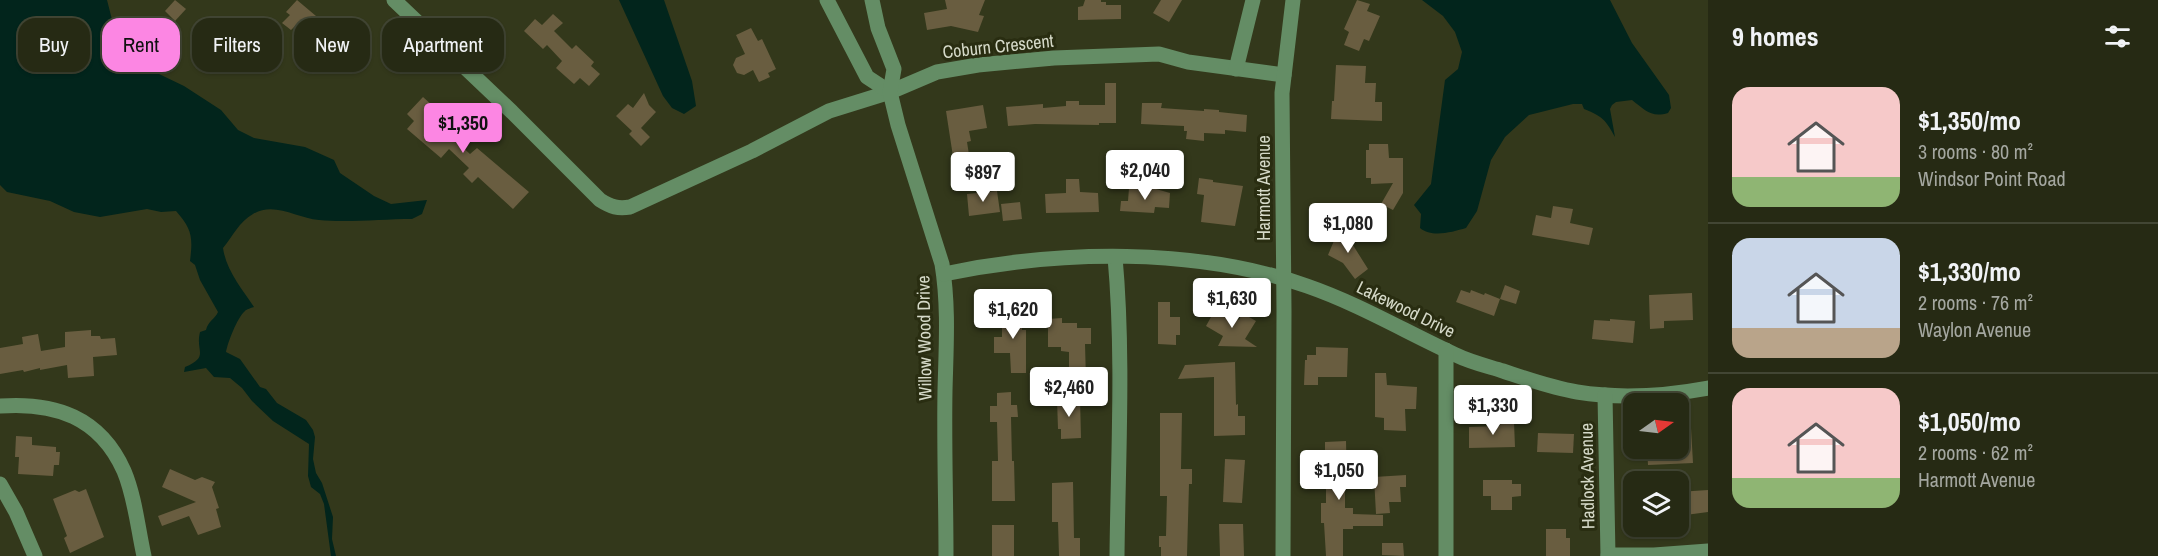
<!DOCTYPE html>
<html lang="en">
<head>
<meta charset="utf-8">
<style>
  :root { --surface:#262a14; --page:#323622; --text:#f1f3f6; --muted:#a4a7a0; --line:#424634; --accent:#fc86e3 }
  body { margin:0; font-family:"Archivo Narrow",sans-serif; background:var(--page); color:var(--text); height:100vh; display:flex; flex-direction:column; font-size:22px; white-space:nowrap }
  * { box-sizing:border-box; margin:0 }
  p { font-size:20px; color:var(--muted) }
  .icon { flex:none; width:33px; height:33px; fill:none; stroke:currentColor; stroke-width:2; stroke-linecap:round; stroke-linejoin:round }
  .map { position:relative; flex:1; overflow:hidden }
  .side { display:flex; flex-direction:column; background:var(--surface); width:450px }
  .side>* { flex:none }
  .hud { position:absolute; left:18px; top:18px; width:570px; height:54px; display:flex; gap:12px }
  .needle { width:39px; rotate:76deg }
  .tools { position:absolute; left:1623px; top:393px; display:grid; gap:12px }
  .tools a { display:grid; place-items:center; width:66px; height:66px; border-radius:12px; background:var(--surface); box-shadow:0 2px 4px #0004,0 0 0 2px var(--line); font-size:30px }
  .price { position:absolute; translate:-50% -51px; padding:0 14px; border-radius:6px; background:#fff; color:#222; font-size:20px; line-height:39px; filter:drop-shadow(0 2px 3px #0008) }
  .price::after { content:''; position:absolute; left:50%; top:36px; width:18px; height:14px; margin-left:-9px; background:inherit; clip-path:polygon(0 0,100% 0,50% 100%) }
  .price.active { background:var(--accent); color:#111 }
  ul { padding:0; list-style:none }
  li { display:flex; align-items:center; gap:18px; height:150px; padding:0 24px }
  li+li { border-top:2px solid var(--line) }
  li span { display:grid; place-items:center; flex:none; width:168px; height:120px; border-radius:18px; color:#555 }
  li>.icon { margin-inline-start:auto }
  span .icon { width:72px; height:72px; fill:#fffc; stroke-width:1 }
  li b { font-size:26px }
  h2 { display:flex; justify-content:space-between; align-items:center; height:72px; padding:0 24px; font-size:26px }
  .pill { padding:0 21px; border-radius:18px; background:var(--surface); box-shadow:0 2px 4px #0004,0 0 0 2px var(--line); font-size:21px; line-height:54px }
  .pill.active { background:var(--accent); color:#111 }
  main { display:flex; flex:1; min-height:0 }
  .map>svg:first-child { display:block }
</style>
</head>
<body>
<main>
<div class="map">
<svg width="1708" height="556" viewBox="0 0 1708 556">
  <rect width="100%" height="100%" fill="#33381b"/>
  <!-- water -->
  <g fill="#02251c">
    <path d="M0 0H107L119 47 142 59 159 74 184 86 221 110 238 130 254 138 305 147 334 160 340 173 374 196 391 204 427 200 422 214 412 219C383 219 346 223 319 220 297 218 274 201 253 214 239 222 233 236 223 248 226 270 242 289 254 307 253 307 245 310 245 311 237 318 228 342 226 352L240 359 260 387 266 389 277 403 306 420 313 430 315 437 313 459 316 473 322 483 333 517 332 539 336 556H331L324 504 320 494 311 487 308 476 309 444 273 421 252 401 242 388 230 378 214 377 206 368 184 372 185 367C210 356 195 352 200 332L206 330C208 321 215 319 218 312L200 280 195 265 190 261C193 237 192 229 176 211L161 212 147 209 100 217 74 212 50 201 7 192 0 185Z"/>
    <polygon points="619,0 664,0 692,81 696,106 684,114 672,108 663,96"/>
    <path d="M1422 0H1610L1632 43 1669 95 1671 108 1668 113C1651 118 1645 110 1632 100L1616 102 1612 105 1610 109 1615 137C1606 120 1602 116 1584 109L1582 104H1573L1529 115 1505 137 1491 160 1477 211 1466 228C1452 232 1432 238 1420 228L1421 214 1414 205 1431 184 1445 80 1458 69 1462 52 1455 32 1443 16Z"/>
  </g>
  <!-- building -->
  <g fill="#695d40">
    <polygon points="175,0 186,9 175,21 165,11"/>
    <polygon points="297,0 316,16 314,18 329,32 319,43 298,23 291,30 282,23 290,15 286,12"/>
    <polygon points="945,0 985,0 979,15 984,16 978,32 951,26 927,30 924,13 947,9"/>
    <polygon points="1085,0 1101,0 1101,2 1106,2 1106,5 1121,5 1121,19 1078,20 1078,7 1083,6"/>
    <polygon points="1161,0 1182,0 1169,22 1153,13"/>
    <polygon points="1357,0 1370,4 1367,11 1380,16 1369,41 1364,39 1359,51 1344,45 1349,32 1344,29"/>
    <polygon points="553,14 563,23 554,31 572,49 576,45 594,62 591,66 600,74 589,86 580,78 574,84 556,68 562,61 547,45 543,49 524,31 535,19 542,25"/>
    <polygon points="751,28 758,41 762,39 776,69 768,73 770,77 759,82 753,70 744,75 737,73 733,65 736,58 745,54 736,35"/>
    <polygon points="1336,65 1366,66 1365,83 1376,83 1375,102 1382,102 1382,121 1331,119 1332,101 1334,101"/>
    <polygon points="1105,83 1116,83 1116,123 1099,123 1099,125 1035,124 1008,126 1006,107 1043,104 1043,108 1066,106 1066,101 1079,101 1079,105 1105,105"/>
    <polygon points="644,93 649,105 656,112 641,128 650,137 641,146 629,134 632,131 616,116 628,104 633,108"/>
    <polygon points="423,97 433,106 431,108 451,127 446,132 470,154 477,148 529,192 513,209 478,177 472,183 463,174 469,168 449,149 441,158 407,129 414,121 407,114"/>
    <polygon points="1142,103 1162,103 1161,108 1204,111 1204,109 1219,110 1219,112 1247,115 1246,132 1225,130 1225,134 1204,133 1204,141 1186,139 1187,131 1184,131 1184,126 1141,124"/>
    <polygon points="983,105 987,128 969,131 971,141 967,142 970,161 954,163 946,111"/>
    <polygon points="1369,144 1388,144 1389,158 1403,158 1403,193 1393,210 1381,204 1393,183 1371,184 1371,178 1366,178 1366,150 1369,150"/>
    <polygon points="1199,178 1213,180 1213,182 1243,186 1235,226 1201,222 1204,195 1197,194"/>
    <polygon points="1066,179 1079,179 1080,192 1098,193 1099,212 1046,213 1045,194 1066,193"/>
    <polygon points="1129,188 1156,189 1170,193 1169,208 1155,207 1154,213 1120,211 1121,201 1128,201"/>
    <polygon points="997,191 1000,212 969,216 967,194"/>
    <polygon points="1020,202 1022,219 1003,221 1001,204"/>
    <polygon points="1553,206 1573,209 1570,223 1593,228 1589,245 1532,235 1536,215 1551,218"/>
    <polygon points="1342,230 1354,235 1351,242 1368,269 1355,279 1343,263 1328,255 1336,236 1339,236"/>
    <polygon points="1505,285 1520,291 1516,304 1500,299 1494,316 1456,302 1461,290 1470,293 1471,290 1484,295 1485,293 1500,299"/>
    <polygon points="1692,293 1693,320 1664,321 1664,328 1650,329 1649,295"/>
    <polygon points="1158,302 1170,302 1170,317 1180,317 1180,335 1176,335 1176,345 1158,344"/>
    <polygon points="1002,308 1022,308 1022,330 1026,330 1026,373 1011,373 1010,353 994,353 994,337 1002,337"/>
    <polygon points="1216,308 1239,320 1242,313 1256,321 1245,339 1257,347 1218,346 1223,336 1206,326"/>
    <polygon points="1062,318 1062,323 1077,323 1077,328 1091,328 1091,344 1085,344 1086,380 1069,380 1069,352 1061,351 1061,347 1048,347 1048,319"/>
    <polygon points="1610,319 1635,321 1633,343 1592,339 1594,320 1610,321"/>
    <polygon points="91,330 91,336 100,336 101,339 115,338 117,355 93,357 94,376 68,378 67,365 40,370 40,368 24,372 23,370 0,374 0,348 23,344 22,337 38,334 41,351 65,347 65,332"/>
    <polygon points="1316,347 1348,348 1347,377 1318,377 1318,385 1304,385 1305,360 1307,360 1307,355 1316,355"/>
    <polygon points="1235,362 1236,405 1238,404 1238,416 1245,416 1245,435 1214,436 1214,377 1178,379 1185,365"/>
    <polygon points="1375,373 1386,373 1387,385 1417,387 1416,409 1405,409 1406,431 1384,430 1384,418 1375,417"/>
    <polygon points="1011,392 1011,405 1017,405 1018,417 1011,417 1012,461 1014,461 1015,501 992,501 992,461 998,461 997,422 990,422 990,406 997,406 997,393"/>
    <polygon points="1080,398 1081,438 1061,439 1061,429 1058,429 1057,399"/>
    <polygon points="1160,413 1182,413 1181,469 1192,469 1192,484 1189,484 1187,556 1161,556 1161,547 1159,547 1159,536 1166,536 1167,496 1160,496"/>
    <polygon points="1500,422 1514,422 1515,447 1469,448 1469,427 1500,426"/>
    <polygon points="1691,428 1693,463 1648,465 1647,448 1678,448 1678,429"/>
    <polygon points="1538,433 1574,434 1573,453 1537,452"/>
    <polygon points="16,436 32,437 32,445 56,447 56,452 60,452 59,465 54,465 53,476 18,474 19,457 15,457"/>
    <polygon points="1346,441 1347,485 1345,485 1345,508 1353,508 1353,514 1383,515 1383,526 1353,526 1353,529 1343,529 1343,556 1326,556 1324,523 1321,523 1321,503 1326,503 1326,474 1321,474 1321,459 1325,459 1325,442"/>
    <polygon points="1225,459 1245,460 1242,503 1223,502"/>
    <polygon points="170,469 195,480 202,477 215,482 212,487 219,508 216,509 221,527 198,535 189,516 162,526 158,516 196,502 162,487"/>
    <polygon points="1406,475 1406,487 1400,487 1401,502 1389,502 1390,513 1376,514 1374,477"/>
    <polygon points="1483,480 1512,480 1512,484 1521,484 1521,496 1512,497 1512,510 1491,510 1491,496 1483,496"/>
    <polygon points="1073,482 1074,538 1080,538 1080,556 1059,556 1058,522 1052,522 1052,483"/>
    <polygon points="86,489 104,537 70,553 64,538 67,536 53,499 75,490 79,492"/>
    <polygon points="1708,490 1708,512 1678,516 1678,492"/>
    <polygon points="1219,524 1243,524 1244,556 1220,556"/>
    <rect x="992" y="525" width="22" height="31"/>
    <polygon points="1546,529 1566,529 1566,538 1570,538 1570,556 1546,556"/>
    <polygon points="1382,543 1403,543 1404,556 1382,555"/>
  </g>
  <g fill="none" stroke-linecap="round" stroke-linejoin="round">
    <!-- minor -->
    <g stroke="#648d65" stroke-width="15">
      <path d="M394 0 512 112 600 200C611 207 618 209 630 207L752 151 829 111 890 92 937 72 978 65 1054 58 1159 54 1188 62 1284 75"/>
      <polyline points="827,0 867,77 890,92"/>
      <path d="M872 0 878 28 894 69 890 92 898 125 942 264C949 307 946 348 945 391 944 446 946 501 946 556"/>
      <polyline points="1236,69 1253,0"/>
      <path d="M1115 257C1124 356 1118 457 1117 556"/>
      <path d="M944 274C1060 250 1194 247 1307 286 1359 304 1406 332 1456 355 1470 362 1487 366 1503 371 1527 379 1552 388 1577 392 1620 399 1665 396 1708 388"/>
      <polyline points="1605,395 1608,556"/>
      <path d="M0 406C55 402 100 417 124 471 135 497 138 529 144 556"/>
      <polyline points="0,484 16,512 35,556"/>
      <polyline points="1608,555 1654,555 1708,551"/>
      <polyline points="1283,556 1284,311 1282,93 1293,0"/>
      <polyline points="1446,556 1446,350"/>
    </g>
  </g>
  <g text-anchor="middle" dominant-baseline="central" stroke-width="6" stroke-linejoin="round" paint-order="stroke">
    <!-- street labels -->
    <g font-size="18" fill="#d5d9c8" stroke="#292d11">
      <text transform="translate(998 46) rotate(-6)">Coburn Crescent</text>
      <text transform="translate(1263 188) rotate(-90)">Harmott Avenue</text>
      <text transform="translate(1406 309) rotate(26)">Lakewood Drive</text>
      <text transform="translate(924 338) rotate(-91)">Willow Wood Drive</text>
      <text transform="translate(1587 476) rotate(-91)">Hadlock Avenue</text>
    </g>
  </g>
</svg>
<div class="tools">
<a><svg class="needle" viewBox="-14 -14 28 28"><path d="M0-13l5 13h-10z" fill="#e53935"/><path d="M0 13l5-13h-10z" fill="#a4a7a0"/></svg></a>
<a><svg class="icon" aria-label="layers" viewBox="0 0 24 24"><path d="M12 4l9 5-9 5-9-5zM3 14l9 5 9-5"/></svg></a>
</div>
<b class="price active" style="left:463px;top:154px">$1,350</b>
<b class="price" style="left:1145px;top:201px">$2,040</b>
<b class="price" style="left:983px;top:203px">$897</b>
<b class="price" style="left:1348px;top:254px">$1,080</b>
<b class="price" style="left:1232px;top:329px">$1,630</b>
<b class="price" style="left:1013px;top:340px">$1,620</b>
<b class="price" style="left:1069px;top:418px">$2,460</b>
<b class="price" style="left:1493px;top:436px">$1,330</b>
<b class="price" style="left:1339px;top:501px">$1,050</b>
<div class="hud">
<a class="pill">Buy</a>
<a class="pill active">Rent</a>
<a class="pill">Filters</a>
<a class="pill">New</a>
<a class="pill">Apartment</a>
</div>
</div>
<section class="side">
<h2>9 homes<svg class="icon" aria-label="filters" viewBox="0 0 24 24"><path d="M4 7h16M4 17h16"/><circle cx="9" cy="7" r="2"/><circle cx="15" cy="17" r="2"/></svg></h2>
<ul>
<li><span style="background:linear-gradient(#f6c9c9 75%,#8fb573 0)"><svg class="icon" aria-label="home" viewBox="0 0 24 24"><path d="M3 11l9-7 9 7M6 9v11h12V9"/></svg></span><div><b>$1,350/mo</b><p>3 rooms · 80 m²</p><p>Windsor Point Road</p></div></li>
<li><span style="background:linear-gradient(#c9d6e8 75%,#b9a48a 0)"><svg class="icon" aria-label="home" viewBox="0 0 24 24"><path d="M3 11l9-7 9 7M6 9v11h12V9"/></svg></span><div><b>$1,330/mo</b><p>2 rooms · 76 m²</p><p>Waylon Avenue</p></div></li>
<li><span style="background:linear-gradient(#f6c9c9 75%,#8fb573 0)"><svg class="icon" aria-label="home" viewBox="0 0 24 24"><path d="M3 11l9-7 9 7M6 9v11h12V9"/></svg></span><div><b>$1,050/mo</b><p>2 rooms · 62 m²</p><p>Harmott Avenue</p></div></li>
</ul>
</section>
</main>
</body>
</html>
